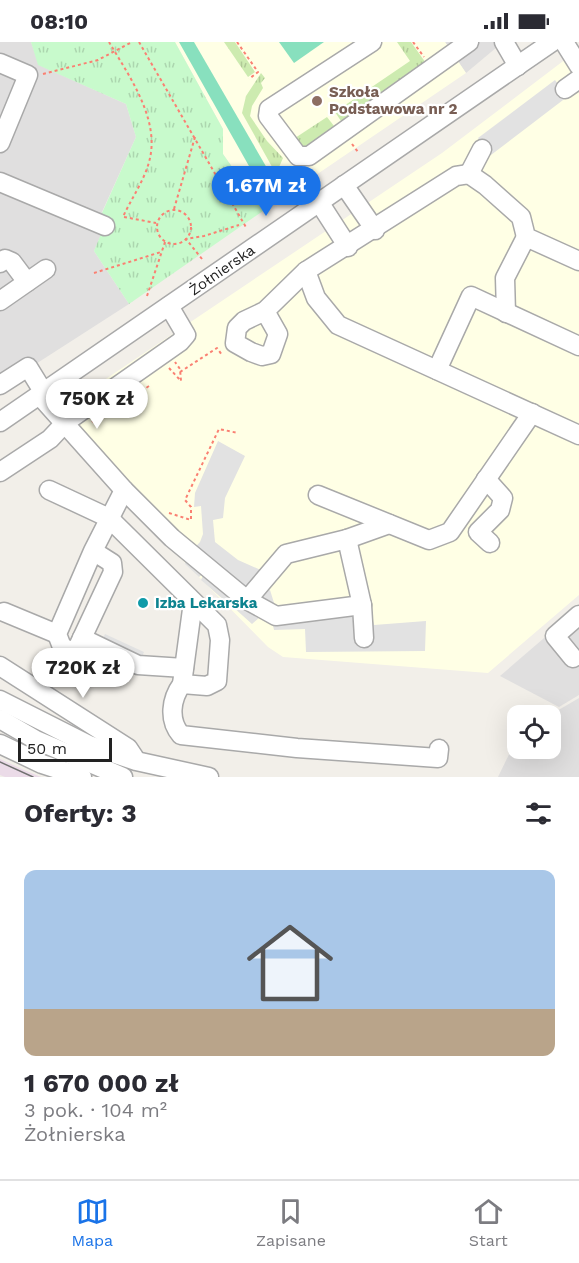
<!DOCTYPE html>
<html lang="pl">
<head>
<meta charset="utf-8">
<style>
  :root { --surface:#fff; --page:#f7f7f7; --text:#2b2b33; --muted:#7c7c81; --line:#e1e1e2; --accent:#1a73e8 }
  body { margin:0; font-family:"Work Sans",sans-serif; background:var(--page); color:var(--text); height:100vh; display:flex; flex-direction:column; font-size:22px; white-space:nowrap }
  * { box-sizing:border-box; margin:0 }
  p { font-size:20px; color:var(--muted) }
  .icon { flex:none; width:33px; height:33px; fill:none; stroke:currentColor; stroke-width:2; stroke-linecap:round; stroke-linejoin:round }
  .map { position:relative; height:735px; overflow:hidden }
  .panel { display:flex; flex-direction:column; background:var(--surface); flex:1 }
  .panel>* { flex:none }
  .tools { position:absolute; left:507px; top:663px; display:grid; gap:12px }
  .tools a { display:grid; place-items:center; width:54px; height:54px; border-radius:12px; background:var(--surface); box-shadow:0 6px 24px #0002; font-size:30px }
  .scale { position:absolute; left:18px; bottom:15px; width:94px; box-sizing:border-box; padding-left:6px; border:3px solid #222; border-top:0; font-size:16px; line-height:21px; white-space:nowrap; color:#222; -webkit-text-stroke:4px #fff; paint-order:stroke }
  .price { position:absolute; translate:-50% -51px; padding:0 14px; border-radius:21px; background:#fff; color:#222; font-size:20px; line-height:39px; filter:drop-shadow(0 2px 3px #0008) }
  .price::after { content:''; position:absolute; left:50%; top:36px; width:18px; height:14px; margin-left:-9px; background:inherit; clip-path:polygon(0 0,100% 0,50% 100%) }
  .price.active { background:var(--accent); color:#fff }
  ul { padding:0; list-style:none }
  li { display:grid; align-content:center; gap:12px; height:318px; padding:0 24px }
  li+li { border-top:2px solid var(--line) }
  li span { display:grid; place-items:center; height:186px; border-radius:12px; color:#555 }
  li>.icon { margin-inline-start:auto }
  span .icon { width:108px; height:108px; fill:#fffc; stroke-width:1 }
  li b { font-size:26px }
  h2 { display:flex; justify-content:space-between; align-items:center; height:72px; padding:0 24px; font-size:26px }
  .status { display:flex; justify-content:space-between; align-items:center; height:42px; padding:0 30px; background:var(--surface); direction:ltr }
  .status svg { height:16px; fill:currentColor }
  .tabs { display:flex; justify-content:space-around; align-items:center; height:84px; border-top:2px solid var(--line); background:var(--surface); font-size:16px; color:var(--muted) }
  .tabs a { display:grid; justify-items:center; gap:3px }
  .tabs .active { color:var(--accent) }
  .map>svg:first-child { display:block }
</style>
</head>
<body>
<div class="status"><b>08:10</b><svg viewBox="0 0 49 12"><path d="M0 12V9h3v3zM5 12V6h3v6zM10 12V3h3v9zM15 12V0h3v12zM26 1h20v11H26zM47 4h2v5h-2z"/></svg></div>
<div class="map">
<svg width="579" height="735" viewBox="0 0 579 735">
  <defs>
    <pattern id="grass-tufts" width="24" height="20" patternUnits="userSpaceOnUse" patternTransform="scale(1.5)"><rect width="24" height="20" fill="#cdebb0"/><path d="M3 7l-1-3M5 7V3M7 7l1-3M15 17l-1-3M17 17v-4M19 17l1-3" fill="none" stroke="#b0c997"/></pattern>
    <pattern id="park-tufts" width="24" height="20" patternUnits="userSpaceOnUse" patternTransform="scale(1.5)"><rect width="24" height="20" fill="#c8facc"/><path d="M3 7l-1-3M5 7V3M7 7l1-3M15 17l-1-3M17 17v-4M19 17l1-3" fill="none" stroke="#acd6af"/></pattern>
  </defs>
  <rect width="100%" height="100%" fill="#f2efe9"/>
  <!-- residential -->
  <g fill="#e0dfdf">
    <polygon points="0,0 31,0 39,23 126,62 136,95 102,170 109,174 94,209 129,262 0,345"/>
    <polygon points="445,0 503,0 466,31"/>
    <polygon points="579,566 579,653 559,665 500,634"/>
    <polygon points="579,656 579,735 498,735 517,696 518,706 550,706 550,673"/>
  </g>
  <!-- education -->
  <g fill="#ffffe5">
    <polygon points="175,0 445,0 466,31 263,169 223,112 223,87"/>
    <polygon points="579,7 579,553 488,631 283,615 268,605 124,459 129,448 64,365 442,111"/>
  </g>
  <!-- railway -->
  <polygon fill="#ebdbe8" points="0,717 24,728 41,735 5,735 0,733"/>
  <!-- grass -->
  <g fill="url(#grass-tufts)">
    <polygon points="224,0 235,0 255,30 248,35"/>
    <polygon points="397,0 411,0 428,24 343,82 335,70 410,19"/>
    <polygon points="261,31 265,36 261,41 263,46 252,64 250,74 267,99 283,116 276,132 242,71 246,54"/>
    <polygon points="327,75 334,84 307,105 303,105 295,96"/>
  </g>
  <!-- park -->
  <polygon fill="url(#park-tufts)" points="31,0 175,0 223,87 223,112 263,169 129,262 94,209 108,175 102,171 136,95 126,62 38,23"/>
  <!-- pitch -->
  <g fill="#88e0be">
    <polygon points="179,0 194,0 271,133 258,140"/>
    <polygon points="279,0 324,0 294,21"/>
  </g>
  <!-- parking -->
  <g fill="#e2e2e2">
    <polygon points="555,38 567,55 491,113 478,96"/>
    <polygon points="218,399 245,414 225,456 223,476 213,478 215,500 238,518 263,529 250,545 242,544 259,552 270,548 275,564 283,563 285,571 366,553 374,583 426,579 425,609 306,610 305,587 274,588 272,579 260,575 252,582 233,565 238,557 233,552 226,560 201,538 204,531 199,535 185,522 187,514 200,500 203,492 201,464 194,465 195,451"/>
    <polygon points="105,592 144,610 132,636 93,617"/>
  </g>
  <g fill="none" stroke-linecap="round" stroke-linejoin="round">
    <defs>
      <g id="minor">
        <polyline points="372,0 269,67 268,74 298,114 309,114 469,0"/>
        <polyline points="504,0 518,24"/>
        <polyline points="564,0 579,24"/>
        <polyline points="0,21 28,33 0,101"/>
        <polyline points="565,47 579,37"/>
        <polyline points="469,132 482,107"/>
        <polyline points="0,140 105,184"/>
        <polyline points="344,143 375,188"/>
        <polyline points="319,160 348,205"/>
        <polyline points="0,221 5,217 12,220 27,240"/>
        <polyline points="306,229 316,256 338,283 579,393"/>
        <polyline points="0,259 46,227"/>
        <polyline points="265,269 278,292 271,312 262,314 251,310 235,301 237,286 244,279 265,269 306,229 456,134 469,132 485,143 521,175 526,195 579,219"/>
        <polyline points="506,271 505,236 526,195"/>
        <polyline points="437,328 471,254 579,304"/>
        <polyline points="0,343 28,325 44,351"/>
        <polyline points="40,354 124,448 172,496 247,558 276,574 362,563"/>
        <polyline points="0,380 552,0"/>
        <polyline points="0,430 50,397 66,380 180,300 186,293 169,264"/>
        <polyline points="486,437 503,456 500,468 478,490 490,501"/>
        <polyline points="49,448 109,476 217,583 220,598 217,639 207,644 182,642"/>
        <polyline points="318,453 429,498 450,490 532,371"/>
        <polyline points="347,497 389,482"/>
        <polyline points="93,509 57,592 62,605 75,611 113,530 112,521 93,509 124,448"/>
        <polyline points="247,558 286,512 347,497 362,563 364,596"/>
        <path d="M193 560 182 642C171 657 168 678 181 693L297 706 438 716 439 707"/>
        <polyline points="4,570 57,592"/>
        <polyline points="82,596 138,623 184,626"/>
        <polyline points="573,616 555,594 579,573"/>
        <polyline points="0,624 128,706 134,715"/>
        <polyline points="0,658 89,703 136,719 209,735"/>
        <polyline points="0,677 36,698 123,735"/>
        <polyline points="0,702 42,722 82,735"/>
      </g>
    </defs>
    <!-- minor casing -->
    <use href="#minor" stroke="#a9a9a9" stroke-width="21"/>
    <!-- path -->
    <g stroke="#fa8072" stroke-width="2" stroke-dasharray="3 3" stroke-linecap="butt">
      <path d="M109 0C129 34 161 78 149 120 144 139 131 157 123 175"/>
      <polyline points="139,0 247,187"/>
      <polyline points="237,0 258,30 249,37"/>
      <polyline points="413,0 424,15"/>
      <polyline points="43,32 98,18 132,0"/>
      <polyline points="352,102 358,110"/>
      <polyline points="174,167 195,95"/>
      <circle cx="174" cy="185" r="17"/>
      <polyline points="124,175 156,181"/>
      <polyline points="202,217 186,197 204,194 239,183"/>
      <polyline points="94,231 161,210"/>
      <polyline points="147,254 165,200"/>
      <polyline points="169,326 181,339 180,327 175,320"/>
      <polyline points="180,330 217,306 222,313"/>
      <polyline points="92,379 95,381 149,344 149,341"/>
      <polyline points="169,471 191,478 191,465 185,458 219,387 238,391"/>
    </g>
    <!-- minor -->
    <use href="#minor" stroke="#fff" stroke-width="18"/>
    <!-- tram -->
    <polyline stroke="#707070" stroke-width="1.5" points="0,720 33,735"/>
  </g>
  <!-- markers -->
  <circle fill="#8d6e63" stroke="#fff" stroke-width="2" cx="317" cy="59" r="6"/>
  <circle fill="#0f9aa8" stroke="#fff" stroke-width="2" cx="143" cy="561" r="6"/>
  <g text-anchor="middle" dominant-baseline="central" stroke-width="4.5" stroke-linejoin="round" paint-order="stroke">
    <!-- education labels -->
    <g font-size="15" font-weight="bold" fill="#785e54" stroke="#fff" text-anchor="start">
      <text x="329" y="50">Szkoła<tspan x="329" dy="17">Podstawowa nr 2</tspan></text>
    </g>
    <!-- street labels -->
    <g font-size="15" fill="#222" stroke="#fff">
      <text transform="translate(222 228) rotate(-35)">Żołnierska</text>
    </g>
    <!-- culture labels -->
    <g font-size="15" font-weight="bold" fill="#0d838f" stroke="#fff" text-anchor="start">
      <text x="155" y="561">Izba Lekarska</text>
    </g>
  </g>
</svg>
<div class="tools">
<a><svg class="icon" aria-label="locate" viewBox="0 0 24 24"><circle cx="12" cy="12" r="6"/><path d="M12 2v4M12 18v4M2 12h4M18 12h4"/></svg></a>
</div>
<div class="scale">50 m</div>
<b class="price active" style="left:266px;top:175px">1.67M zł</b>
<b class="price" style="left:97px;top:388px">750K zł</b>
<b class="price" style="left:83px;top:657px">720K zł</b>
</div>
<section class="panel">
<h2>Oferty: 3<svg class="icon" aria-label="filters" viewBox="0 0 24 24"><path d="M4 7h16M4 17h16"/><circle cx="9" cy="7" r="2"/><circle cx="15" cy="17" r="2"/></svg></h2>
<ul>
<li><span style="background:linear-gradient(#a9c7e8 75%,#b9a48a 0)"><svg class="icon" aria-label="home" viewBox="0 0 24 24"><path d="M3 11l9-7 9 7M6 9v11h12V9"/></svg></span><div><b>1 670 000 zł</b><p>3 pok. · 104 m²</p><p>Żołnierska</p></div></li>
</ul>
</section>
<nav class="tabs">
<a class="active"><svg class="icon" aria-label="map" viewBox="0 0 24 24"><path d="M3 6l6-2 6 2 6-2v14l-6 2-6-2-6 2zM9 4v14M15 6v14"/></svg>Mapa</a>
<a><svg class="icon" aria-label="saved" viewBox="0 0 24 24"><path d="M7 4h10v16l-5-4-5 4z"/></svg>Zapisane</a>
<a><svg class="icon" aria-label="home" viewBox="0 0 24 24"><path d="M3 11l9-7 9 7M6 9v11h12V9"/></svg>Start</a>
</nav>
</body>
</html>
